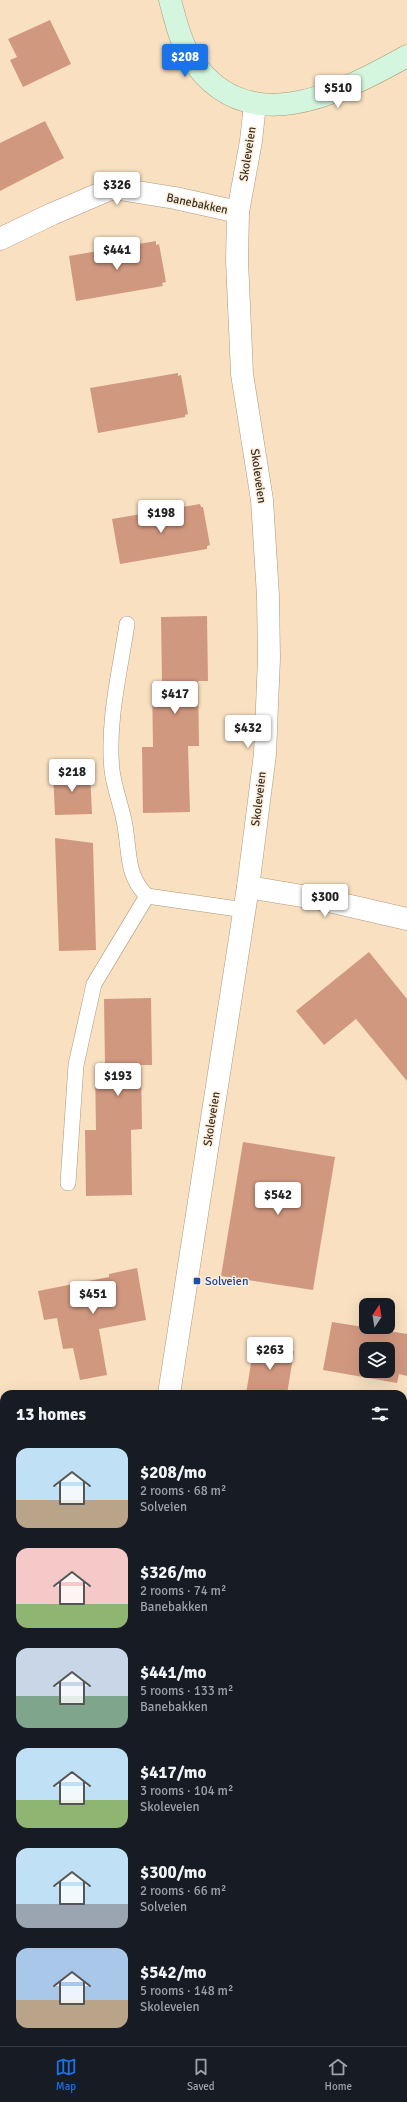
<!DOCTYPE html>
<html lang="en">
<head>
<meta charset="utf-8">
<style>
  :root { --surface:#171b24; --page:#20242c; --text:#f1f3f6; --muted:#9ea1a6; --line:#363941; --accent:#1a73e8 }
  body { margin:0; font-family:Signika,sans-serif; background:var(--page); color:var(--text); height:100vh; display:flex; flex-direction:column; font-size:15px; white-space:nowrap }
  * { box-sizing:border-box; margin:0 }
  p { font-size:13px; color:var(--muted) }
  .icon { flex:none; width:22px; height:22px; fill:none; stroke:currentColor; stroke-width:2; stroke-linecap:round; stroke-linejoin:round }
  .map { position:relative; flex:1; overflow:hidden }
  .side { position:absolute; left:0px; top:1390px; width:407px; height:656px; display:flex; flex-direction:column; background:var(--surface); border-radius:12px 12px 0 0; box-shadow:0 4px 16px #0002 }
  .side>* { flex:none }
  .needle { width:26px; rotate:12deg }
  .tools { position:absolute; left:359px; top:1298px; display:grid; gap:8px }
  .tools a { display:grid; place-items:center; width:36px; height:36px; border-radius:8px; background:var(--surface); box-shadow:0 4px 16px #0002; font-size:20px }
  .price { position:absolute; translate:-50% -34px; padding:0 9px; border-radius:4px; background:#fff; color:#222; font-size:13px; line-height:26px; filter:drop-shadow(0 1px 2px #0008) }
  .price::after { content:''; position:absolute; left:50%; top:24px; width:12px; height:9px; margin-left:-6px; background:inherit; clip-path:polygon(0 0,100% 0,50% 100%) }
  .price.on { background:var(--accent); color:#fff }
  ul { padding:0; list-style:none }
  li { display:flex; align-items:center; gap:12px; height:100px; padding:0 16px }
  li span { display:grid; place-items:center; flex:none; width:112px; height:80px; border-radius:12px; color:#555 }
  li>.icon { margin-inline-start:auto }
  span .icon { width:48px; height:48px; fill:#fffc; stroke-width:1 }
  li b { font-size:17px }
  h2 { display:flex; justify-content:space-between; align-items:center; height:48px; padding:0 16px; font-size:17px }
  .tab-bar { display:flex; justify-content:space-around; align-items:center; height:56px; border-top:1px solid var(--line); background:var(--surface); font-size:11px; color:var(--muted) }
  .tab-bar a { display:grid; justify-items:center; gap:2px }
  .tab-bar .on { color:var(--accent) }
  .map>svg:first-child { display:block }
</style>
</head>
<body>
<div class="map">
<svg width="407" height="2046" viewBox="0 0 407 2046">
  <rect width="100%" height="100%" fill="#f8e0c1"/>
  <!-- building -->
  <g fill="#d19880" fill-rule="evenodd">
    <polygon points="50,20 71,64 23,87 10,60 17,57 8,39"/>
    <polygon points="45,121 64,158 0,191 0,143"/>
    <polygon points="156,241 156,245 159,244 166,282 162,283 163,286 76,301 69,256"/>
    <polygon points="178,373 178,376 181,375 188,414 185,415 185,417 98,433 90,388"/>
    <polygon points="200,504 201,507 203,507 210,545 207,546 207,549 120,564 112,519"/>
    <polygon points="207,616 208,681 198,681 199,746 188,746 190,812 143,813 142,747 153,747 152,682 162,682 161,617"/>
    <polygon points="90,771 92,814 55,815 53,772"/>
    <polygon points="55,838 93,843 96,950 59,951"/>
    <polygon points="369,952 407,999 407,1081 356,1019 324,1045 296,1011"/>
    <polygon points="151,998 152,1065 141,1065 142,1129 131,1130 132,1195 86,1196 85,1130 96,1130 95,1065 105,1065 104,999"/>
    <polygon points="243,1142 335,1157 313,1290 221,1276"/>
    <polygon points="137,1268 146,1320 99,1329 107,1375 80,1380 73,1348 63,1349 57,1318 44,1320 38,1291 109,1277 109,1274"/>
    <path d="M332 1322 407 1334V1376L399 1374 397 1383 323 1370ZM366 1349H388V1371H366Z"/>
    <polygon points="254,1345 294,1351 287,1394 246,1394"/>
  </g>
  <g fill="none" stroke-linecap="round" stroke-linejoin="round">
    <defs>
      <g id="service">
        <path d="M127 624C120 671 107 722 112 770 114 788 122 807 125 826 130 854 126 875 147 896L245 910"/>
        <polyline points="68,1183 76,1065 94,984 147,896"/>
        <polyline points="403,1413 407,1414"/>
        <polyline points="403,1507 407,1501"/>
      </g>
      <g id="minor">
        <polyline points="0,239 52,214 113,188 175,198 238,212"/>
        <polyline points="248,887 320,899 407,919"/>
        <polyline points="169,1394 248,887 265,754 269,658 268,596 262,500 242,374 237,260 238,212 251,141 255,104"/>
        <polyline points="0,1602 4,1601"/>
        <polyline points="403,1748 407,1751"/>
        <polyline points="121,2042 122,2046"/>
      </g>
      <path id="secondary" d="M170 0C175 18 179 38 189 55 244 143 337 95 407 56"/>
    </defs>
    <!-- service casing -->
    <use href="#service" stroke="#af987b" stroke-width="16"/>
    <!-- minor casing -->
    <use href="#minor" stroke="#af987b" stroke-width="23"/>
    <!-- secondary casing -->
    <use href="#secondary" stroke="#af987b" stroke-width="23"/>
    <!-- service -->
    <use href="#service" stroke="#fff" stroke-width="15"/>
    <!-- minor -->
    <use href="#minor" stroke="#fff" stroke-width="22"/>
    <!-- secondary -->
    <use href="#secondary" stroke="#d4f6de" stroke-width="22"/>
  </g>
  <!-- markers -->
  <rect fill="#1a4fb4" stroke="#feefdc" stroke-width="1.5" x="193" y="1277" width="8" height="8" rx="2"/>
  <g text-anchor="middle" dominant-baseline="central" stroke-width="3" stroke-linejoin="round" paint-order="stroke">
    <!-- street labels -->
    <g font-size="12" fill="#392f23" stroke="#feefdc">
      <text transform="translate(248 154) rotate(-81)">Skoleveien</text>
      <text transform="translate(197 204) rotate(12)">Banebakken</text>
      <text transform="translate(258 476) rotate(82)">Skoleveien</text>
      <text transform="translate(259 799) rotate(-83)">Skoleveien</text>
      <text transform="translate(212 1119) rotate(-81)">Skoleveien</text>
    </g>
    <!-- transit labels -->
    <g font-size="12" fill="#164399" stroke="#feefdc" text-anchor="start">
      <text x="205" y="1281">Solveien</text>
    </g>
  </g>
</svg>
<div class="tools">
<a><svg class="needle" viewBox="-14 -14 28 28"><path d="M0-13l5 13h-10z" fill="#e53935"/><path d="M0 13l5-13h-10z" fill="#9ea1a6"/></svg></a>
<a><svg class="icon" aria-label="layers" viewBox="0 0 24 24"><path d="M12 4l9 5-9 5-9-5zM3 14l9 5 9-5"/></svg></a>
</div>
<b class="price on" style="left:185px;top:78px">$208</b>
<b class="price" style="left:338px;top:109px">$510</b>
<b class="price" style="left:117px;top:206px">$326</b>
<b class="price" style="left:117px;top:271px">$441</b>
<b class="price" style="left:161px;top:534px">$198</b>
<b class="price" style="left:175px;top:715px">$417</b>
<b class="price" style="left:248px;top:749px">$432</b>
<b class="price" style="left:72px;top:793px">$218</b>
<b class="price" style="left:325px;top:918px">$300</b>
<b class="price" style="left:118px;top:1097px">$193</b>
<b class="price" style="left:278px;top:1216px">$542</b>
<b class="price" style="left:93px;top:1315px">$451</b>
<b class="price" style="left:270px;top:1371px">$263</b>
<section class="side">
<h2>13 homes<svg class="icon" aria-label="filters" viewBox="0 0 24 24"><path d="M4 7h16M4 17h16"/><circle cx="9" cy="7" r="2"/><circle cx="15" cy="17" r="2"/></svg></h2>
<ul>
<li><span style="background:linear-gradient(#bfe0f5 65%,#b9a48a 0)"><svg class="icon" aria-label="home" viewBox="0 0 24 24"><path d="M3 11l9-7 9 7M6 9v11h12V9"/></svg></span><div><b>$208/mo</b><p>2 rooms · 68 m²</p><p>Solveien</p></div></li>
<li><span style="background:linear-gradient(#f6c9c9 70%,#8fb573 0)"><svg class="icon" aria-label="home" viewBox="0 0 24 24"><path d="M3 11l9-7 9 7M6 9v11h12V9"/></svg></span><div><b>$326/mo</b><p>2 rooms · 74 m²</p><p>Banebakken</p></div></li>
<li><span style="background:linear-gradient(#c9d6e8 60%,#7fa58c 0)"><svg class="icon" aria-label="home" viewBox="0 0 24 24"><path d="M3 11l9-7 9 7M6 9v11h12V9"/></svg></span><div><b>$441/mo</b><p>5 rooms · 133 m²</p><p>Banebakken</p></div></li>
<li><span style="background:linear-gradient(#bfe0f5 65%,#8fb573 0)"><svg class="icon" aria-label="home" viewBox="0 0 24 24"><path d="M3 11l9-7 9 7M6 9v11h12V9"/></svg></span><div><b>$417/mo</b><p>3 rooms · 104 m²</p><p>Skoleveien</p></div></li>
<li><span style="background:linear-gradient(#bfe0f5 70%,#9aa5b1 0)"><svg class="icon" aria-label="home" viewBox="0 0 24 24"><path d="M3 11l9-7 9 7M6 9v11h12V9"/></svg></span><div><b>$300/mo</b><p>2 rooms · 66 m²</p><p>Solveien</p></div></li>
<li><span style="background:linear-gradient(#a9c7e8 65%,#b9a48a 0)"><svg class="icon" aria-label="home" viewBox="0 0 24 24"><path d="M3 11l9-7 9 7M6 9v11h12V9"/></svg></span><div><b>$542/mo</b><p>5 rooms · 148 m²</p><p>Skoleveien</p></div></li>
</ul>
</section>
</div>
<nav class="tab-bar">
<a class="on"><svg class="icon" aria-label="map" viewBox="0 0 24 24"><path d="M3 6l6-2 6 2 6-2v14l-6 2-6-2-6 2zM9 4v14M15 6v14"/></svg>Map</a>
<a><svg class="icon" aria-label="saved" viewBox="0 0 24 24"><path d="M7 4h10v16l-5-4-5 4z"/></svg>Saved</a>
<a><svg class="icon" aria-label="home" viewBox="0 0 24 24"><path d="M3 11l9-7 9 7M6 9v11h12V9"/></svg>Home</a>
</nav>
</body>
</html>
